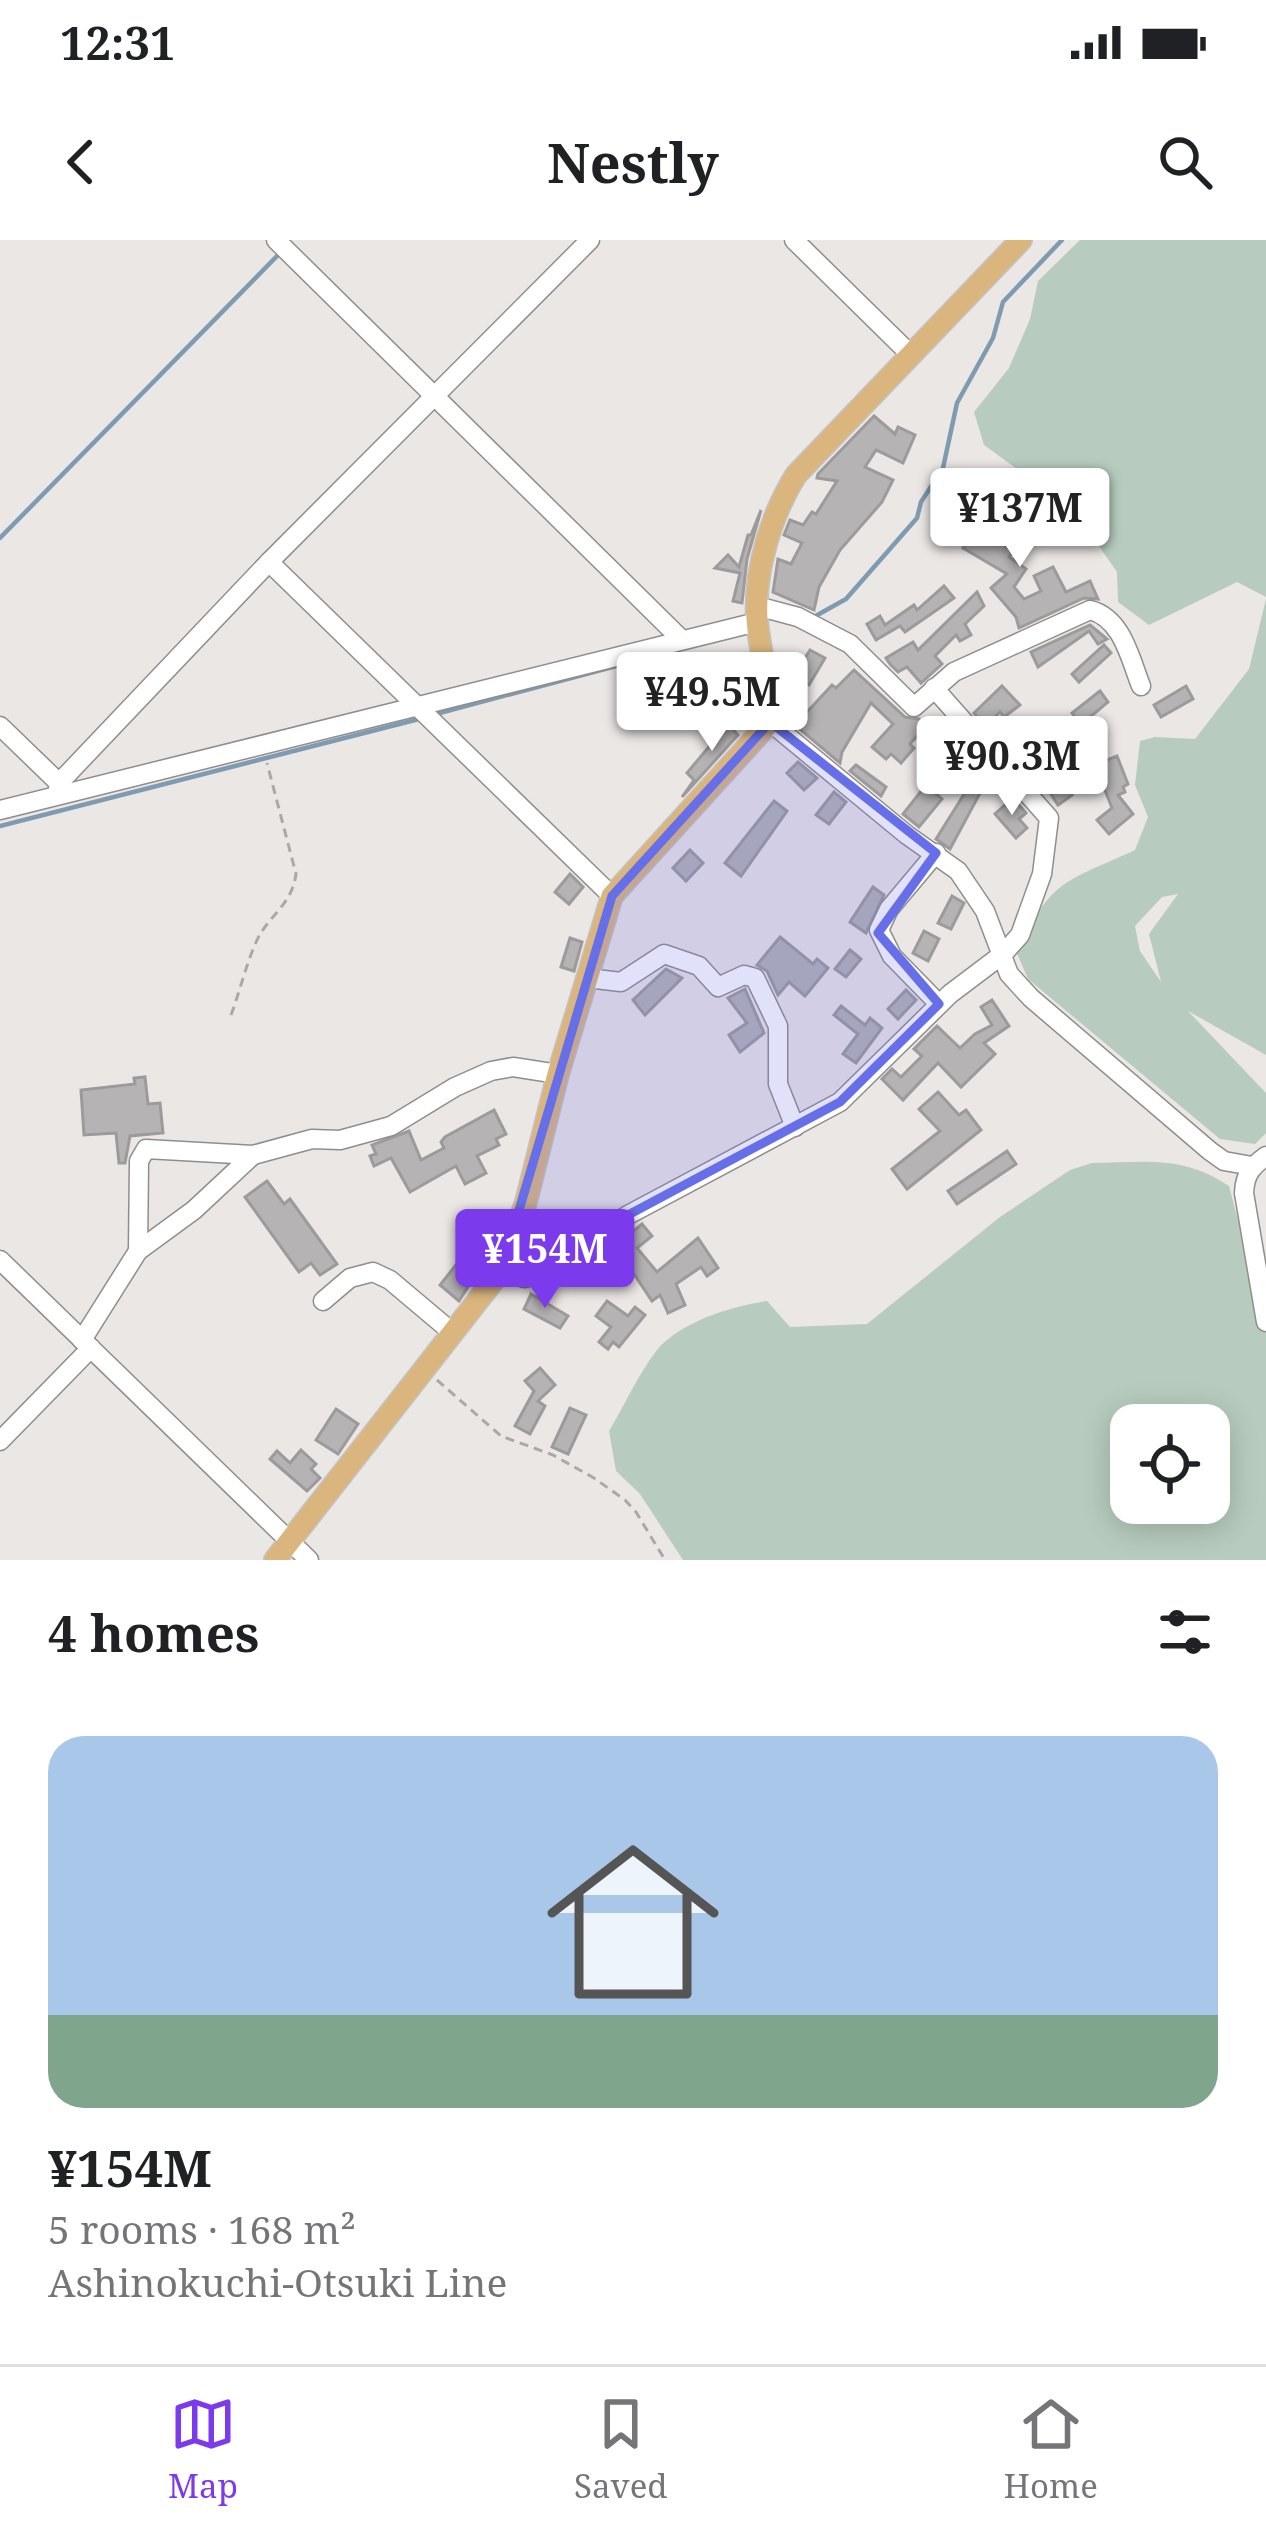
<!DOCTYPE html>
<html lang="en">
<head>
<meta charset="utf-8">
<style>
  :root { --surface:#fff; --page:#f6f6f6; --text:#202124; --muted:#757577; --line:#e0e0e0; --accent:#7c3aed }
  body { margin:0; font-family:"Noto Serif",serif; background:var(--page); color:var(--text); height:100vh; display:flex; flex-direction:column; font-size:45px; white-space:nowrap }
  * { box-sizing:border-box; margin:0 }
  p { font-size:39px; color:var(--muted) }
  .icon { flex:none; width:66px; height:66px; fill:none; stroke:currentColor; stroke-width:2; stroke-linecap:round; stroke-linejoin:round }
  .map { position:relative; height:1320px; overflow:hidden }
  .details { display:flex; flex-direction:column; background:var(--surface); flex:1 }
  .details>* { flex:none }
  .controls { position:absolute; left:1110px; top:1164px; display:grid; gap:24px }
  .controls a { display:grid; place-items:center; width:120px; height:120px; border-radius:24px; background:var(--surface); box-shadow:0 6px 30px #0003; font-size:60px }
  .price { position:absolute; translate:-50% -102px; padding:0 27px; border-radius:12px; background:#fff; color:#222; font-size:39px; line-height:78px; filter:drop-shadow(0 3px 6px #0008) }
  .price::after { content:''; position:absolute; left:50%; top:72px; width:36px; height:27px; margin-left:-18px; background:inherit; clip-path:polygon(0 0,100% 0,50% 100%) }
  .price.active { background:var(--accent); color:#fff }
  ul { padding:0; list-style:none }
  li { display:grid; align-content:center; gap:24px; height:636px; padding:0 48px }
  li span { display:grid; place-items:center; height:372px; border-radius:36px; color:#555 }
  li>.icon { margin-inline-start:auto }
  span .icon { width:216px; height:216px; fill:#fffc; stroke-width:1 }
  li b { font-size:51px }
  h2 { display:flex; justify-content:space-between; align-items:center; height:144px; padding:0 48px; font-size:51px }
  .status { display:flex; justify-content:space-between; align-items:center; height:84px; padding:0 60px; background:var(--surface); direction:ltr }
  .status svg { height:33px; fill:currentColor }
  header { display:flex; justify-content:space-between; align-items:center; height:156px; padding:0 48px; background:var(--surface); font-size:54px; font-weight:700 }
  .dock { display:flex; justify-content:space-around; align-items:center; height:168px; border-top:3px solid var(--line); background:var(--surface); font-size:33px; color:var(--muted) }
  .dock a { display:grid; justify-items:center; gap:6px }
  .dock .active { color:var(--accent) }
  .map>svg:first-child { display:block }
</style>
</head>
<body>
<div class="status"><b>12:31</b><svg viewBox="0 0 49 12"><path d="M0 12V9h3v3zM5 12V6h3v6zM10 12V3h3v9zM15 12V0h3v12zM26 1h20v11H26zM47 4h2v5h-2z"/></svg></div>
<header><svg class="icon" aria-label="back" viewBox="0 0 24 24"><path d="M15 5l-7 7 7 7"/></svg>Nestly<svg class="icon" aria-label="search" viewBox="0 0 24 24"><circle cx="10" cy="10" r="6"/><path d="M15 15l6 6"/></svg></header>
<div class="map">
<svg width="1266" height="1320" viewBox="0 0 1266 1320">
  <rect width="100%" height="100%" fill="#ebe7e5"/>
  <!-- green -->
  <g fill="#b7ccbe" fill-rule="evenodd">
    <polygon points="1080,0 1266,0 1266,357 1237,342 1149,385 1118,362 1117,332 1078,276 1046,260 1032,240 984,205 974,172 1009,128 1030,79 1038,41"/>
    <path d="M1266 359V815L1188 771 1266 853V893L1255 904 1220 899 1028 739 1016 711C1054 637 1064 643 1135 610L1148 577 1135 545 1140 501 1155 497 1195 499 1249 429ZM1178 654 1149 694 1161 742 1140 711 1135 686 1162 657Z"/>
    <path d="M1092 923C1145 922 1184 915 1229 946L1266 1087V1320H683L640 1254 616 1231 609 1191C625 1165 638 1134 657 1110 680 1082 732 1066 767 1061L790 1087 867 1084 1000 977 1070 930ZM1131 1185H1209V1263H1131Z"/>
  </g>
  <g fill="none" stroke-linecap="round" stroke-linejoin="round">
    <!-- stream -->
    <g stroke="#7e9bb1" stroke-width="4.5">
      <polyline points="0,298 280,13"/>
      <polyline points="812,378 846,359 917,278 921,262 943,228 957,163 993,98 1003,62 1062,0"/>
      <polyline points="436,474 650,417"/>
      <polyline points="0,586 419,479"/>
    </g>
  </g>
  <!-- building -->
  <g fill="#b6b3b5" stroke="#9d9a9c" stroke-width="3">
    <polygon points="874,176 895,194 898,187 915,195 903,223 876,210 865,227 893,240 882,262 840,310 819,347 814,370 773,352 778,319 791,324 802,303 784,295 790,280 803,285 812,272 816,274 837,241 817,238 818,234"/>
    <polygon points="990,246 1011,258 988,293 1013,311 1009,317 1026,329 1014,347 1024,359 1041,351 1034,336 1053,327 1066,352 1090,341 1098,359 1084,358 1019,388 1016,377 991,348 1007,334 963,308 989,272 978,266"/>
    <polygon points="761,270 747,319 742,363 733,361 740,333 715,328 728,315 739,327 748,295 751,295"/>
    <polygon points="944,346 954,358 905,392 900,386 876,400 867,384 880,376 885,385 914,365 917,370"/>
    <polygon points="977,352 984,366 965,384 971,395 960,401 956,395 935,416 942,424 921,443 907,427 898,432 890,424 886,418 913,402 918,410"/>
    <polygon points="1090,385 1107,399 1098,404 1089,391 1038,427 1031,412"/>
    <polygon points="1104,405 1111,413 1079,442 1072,434"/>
    <polygon points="810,410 825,418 809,445 794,436"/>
    <polygon points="854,430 905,477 919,479 926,486 910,504 914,508 901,523 891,514 886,519 872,507 893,484 871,463 842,512 840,523 795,485 832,445 836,448"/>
    <polygon points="1002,446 1020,465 1004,477 1000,472 986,486 974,473"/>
    <polygon points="1186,446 1193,459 1161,477 1154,465"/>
    <polygon points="1100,451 1108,462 1090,477 1104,497 1094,504 1098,515 1088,519 1085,510 1078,515 1072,507 1089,495 1072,473"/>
    <polygon points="747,459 754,467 734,486 727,478"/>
    <polygon points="728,484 738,495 682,557 694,540 687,533"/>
    <polygon points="959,496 969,508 951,522 941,511"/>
    <polygon points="1117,516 1128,544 1123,547 1125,552 1118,555 1133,574 1109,594 1097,580 1112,568 1095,525"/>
    <polygon points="798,522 817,538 804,550 787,533"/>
    <polygon points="983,524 1000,543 994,548 987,540 950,609 936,599"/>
    <polygon points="856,525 886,547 881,556 850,531"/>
    <polygon points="1061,538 1072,555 1058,565 1047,548"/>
    <polygon points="926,545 942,559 919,587 903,574"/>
    <polygon points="834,552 846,562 829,584 816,575"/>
    <polygon points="1013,558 1026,573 1019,579 1027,588 1016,598 995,574"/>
    <polygon points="774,561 787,571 741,636 725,623"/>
    <polygon points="690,610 703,623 686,641 673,628"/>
    <polygon points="570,634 583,647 569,664 555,652"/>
    <polygon points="873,647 884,655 866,693 850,682"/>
    <polygon points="952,656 964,663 951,689 938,683"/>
    <polygon points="924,691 939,699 928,721 913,713"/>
    <polygon points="780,697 813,724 817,719 828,728 805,756 789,742 778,755 767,731 757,725"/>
    <polygon points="570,698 582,702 574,731 561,727"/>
    <polygon points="850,710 861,719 846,737 835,729"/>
    <polygon points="666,729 682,738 645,775 633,760"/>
    <polygon points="745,749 764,793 740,812 729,795 747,783 728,758"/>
    <polygon points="906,750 916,760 898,779 888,769"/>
    <polygon points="992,760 1009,786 984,803 995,814 961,847 938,823 903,860 882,839 892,829 901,837 922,816 914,809 937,786 960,808 975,794 992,785 981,767"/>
    <polygon points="841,766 865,785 870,778 882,788 856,823 843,814 858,794 834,775"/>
    <polygon points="145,837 148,864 160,863 163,893 130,896 125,923 119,923 116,893 84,895 81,850 135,844 134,838"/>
    <polygon points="938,852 959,875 966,870 981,890 907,949 892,929 940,891 919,869"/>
    <polygon points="494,870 506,894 496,899 499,905 477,916 486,933 465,944 456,926 410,952 391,918 374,926 370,916 376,914 372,905 409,891 421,920 444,908 441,902 445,897"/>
    <polygon points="1007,911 1016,924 957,964 948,951"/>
    <polygon points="267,941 284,964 290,959 337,1024 320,1035 311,1023 299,1032 245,957"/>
    <polygon points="642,984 652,996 637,1008 657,1032 698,998 718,1028 707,1036 701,1027 676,1044 685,1065 668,1073 660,1055 652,1061 624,1019 599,1038 590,1028 612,1010 608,1005 617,999 620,1002"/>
    <polygon points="470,1014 483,1023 459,1061 440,1045 463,1016 467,1019"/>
    <polygon points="531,1054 568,1076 560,1088 524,1069"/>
    <polygon points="607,1061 628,1076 635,1067 645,1075 619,1107 613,1102 608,1109 599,1102 611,1087 596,1076"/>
    <polygon points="540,1128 555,1145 538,1161 545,1166 530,1194 515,1186 534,1151 525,1141"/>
    <polygon points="570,1168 586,1175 568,1214 552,1207"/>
    <polygon points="336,1169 358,1184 338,1214 316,1200"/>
    <polygon points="301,1210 316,1224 311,1229 320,1238 307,1251 270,1219 277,1211 290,1223"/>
  </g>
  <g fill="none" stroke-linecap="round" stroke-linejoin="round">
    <defs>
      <g id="minor">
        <polyline points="276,0 681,399"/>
        <polyline points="794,0 911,115"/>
        <polyline points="269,322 612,656"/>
        <path d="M757 366 798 377 850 404 914 467 954 432 1090 370C1122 378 1130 418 1141 446"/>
        <polyline points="770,482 907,595 958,631 985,671 1009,734 1031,758 1210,911 1224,921 1252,926"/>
        <polyline points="0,486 59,543"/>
        <polyline points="57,555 59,543 269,322 590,0"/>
        <polyline points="0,570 757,382"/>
        <polyline points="936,613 889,669 879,690 892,716 939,764"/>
        <polyline points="587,738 621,742 664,714 699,726 718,747 744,735 755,738 778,786 778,844 795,887"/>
        <path d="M1266 916C1251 927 1245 934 1244 953L1266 1082"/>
        <polyline points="138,1011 194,970 253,915"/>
        <polyline points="0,1020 309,1320"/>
        <polyline points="501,1031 524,1038 543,1033 628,975 840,862 950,754 1003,714 1020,695 1042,634 1049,578 934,448"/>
        <polyline points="323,1061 350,1038 373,1032 390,1040 453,1093"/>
        <polyline points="82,1100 138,1011 139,921 146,909 253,915 312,899 340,900 391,886 455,847 491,831 513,827 558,834"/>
        <polyline points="0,1201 91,1108"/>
      </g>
      <path id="major" d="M275 1320 501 1031 526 962 558 834 612 656 770 482C773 447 759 414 757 379 754 331 771 275 796 235L1021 0"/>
    </defs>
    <!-- minor casing -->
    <use href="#minor" stroke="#918d8b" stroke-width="21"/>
    <!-- major casing -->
    <use href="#major" stroke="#c3c3c3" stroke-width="24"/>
    <!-- path -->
    <g stroke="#aba8a7" stroke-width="3" stroke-dasharray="9 6" stroke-linecap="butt">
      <path d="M231 775C240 751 246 724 257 700 269 675 292 665 296 634L267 523"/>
      <polyline points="437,1140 501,1196 553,1215 594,1238 625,1260 636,1272 665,1320"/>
    </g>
    <!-- minor -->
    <use href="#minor" stroke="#fff" stroke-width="18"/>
    <!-- major -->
    <use href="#major" stroke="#dab67e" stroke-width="21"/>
  </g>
  <!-- marked area -->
  <path fill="#676fe8" fill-opacity="0.2" stroke="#676fe8" stroke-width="9" stroke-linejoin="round" d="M770 482 936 613 878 693 939 764 840 862 628 975 543 1033 501 1031 612 656Z"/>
</svg>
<div class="controls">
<a><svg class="icon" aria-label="locate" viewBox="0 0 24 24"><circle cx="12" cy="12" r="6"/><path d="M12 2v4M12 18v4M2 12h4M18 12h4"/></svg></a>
</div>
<b class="price" style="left:1020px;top:330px">¥137M</b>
<b class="price" style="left:712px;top:514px">¥49.5M</b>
<b class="price" style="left:1012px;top:578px">¥90.3M</b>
<b class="price active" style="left:545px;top:1071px">¥154M</b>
</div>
<section class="details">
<h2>4 homes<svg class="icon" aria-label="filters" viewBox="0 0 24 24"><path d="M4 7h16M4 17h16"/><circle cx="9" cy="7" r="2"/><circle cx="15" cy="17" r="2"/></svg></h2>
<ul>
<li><span style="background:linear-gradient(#a9c7e8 75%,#7fa58c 0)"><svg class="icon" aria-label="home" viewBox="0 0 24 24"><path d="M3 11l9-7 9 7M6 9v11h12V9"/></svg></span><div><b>¥154M</b><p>5 rooms · 168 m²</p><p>Ashinokuchi-Otsuki Line</p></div></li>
</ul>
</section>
<nav class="dock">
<a class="active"><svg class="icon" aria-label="map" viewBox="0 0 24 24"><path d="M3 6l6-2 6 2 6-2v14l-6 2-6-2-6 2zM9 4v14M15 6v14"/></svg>Map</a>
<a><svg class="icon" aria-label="saved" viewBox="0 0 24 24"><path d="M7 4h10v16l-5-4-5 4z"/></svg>Saved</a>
<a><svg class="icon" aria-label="home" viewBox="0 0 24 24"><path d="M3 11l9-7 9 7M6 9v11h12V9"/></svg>Home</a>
</nav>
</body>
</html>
